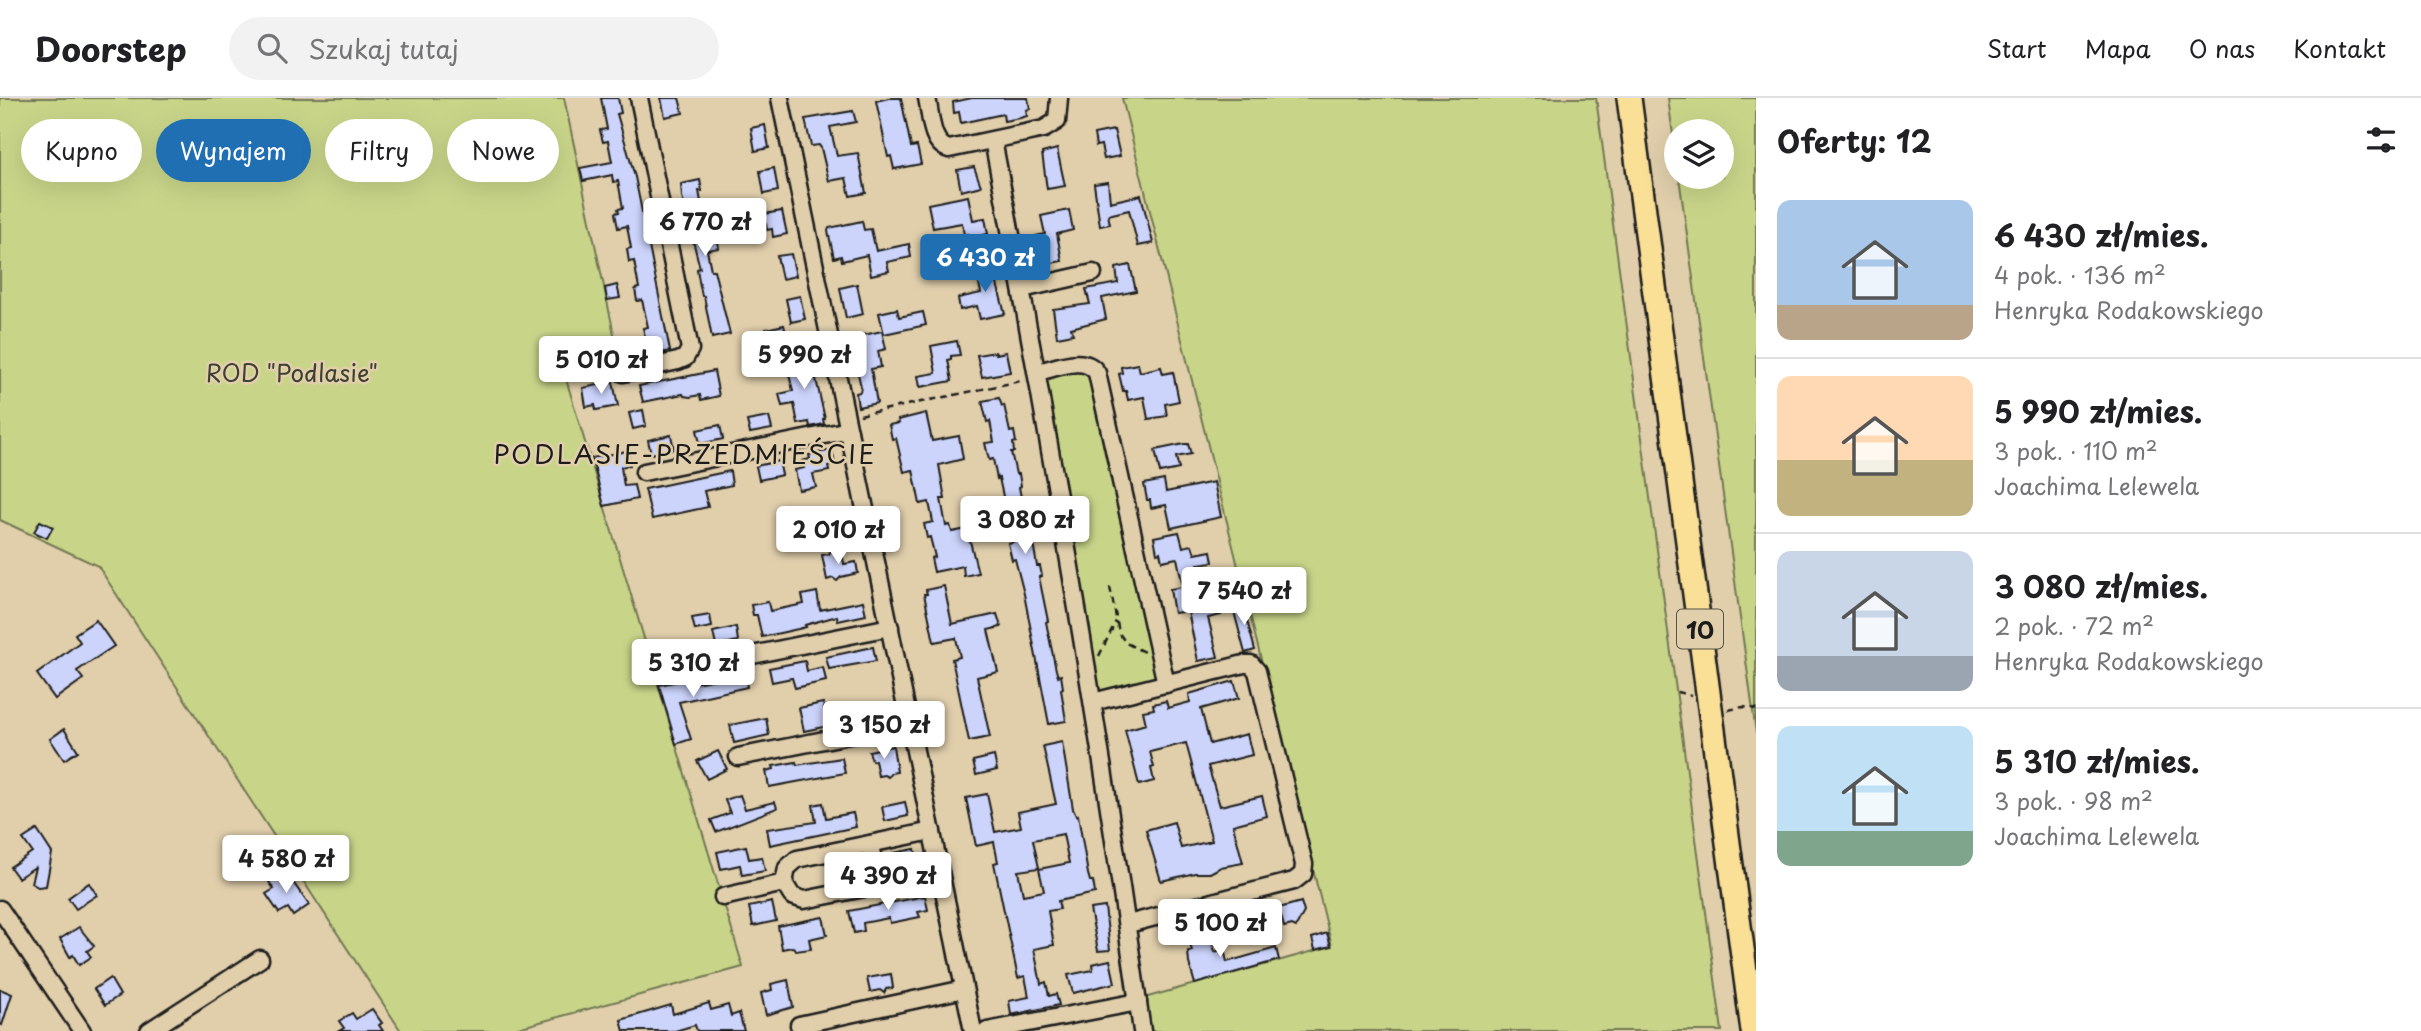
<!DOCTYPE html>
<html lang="pl">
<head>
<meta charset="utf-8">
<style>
  :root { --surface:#fff; --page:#f2f2f2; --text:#202124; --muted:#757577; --line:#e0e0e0; --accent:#1f6fb2 }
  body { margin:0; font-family:"Playpen Sans",sans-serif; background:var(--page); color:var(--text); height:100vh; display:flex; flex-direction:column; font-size:26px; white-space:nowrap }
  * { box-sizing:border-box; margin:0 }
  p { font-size:23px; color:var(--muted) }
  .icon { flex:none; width:38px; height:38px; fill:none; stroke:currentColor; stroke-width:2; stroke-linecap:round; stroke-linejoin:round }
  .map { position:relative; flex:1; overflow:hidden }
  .details { display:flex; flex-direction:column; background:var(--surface); width:665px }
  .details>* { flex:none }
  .hud { position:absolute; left:21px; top:21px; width:665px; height:63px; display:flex; gap:14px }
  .controls { position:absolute; left:1664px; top:21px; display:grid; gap:14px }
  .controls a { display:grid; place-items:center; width:70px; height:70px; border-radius:50%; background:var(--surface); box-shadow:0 7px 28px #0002; font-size:35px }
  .price { position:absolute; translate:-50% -60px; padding:0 16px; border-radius:7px; background:#fff; color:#222; font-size:23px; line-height:46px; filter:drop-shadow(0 2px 4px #0008) }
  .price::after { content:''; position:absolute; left:50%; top:42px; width:21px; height:16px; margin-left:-10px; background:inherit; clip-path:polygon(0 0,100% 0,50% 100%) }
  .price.active { background:var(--accent); color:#fff }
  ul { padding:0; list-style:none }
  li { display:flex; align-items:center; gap:21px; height:175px; padding:0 21px }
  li+li { border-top:2px solid var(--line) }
  li span { display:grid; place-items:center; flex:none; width:196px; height:140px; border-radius:14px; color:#555 }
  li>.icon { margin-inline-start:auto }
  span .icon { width:84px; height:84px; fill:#fffc; stroke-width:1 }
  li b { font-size:30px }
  h2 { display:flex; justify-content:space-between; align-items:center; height:84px; padding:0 21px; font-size:30px }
  .tag { padding:0 24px; border-radius:32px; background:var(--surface); box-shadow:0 7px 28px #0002; font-size:24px; line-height:63px }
  .tag.active { background:var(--accent); color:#fff }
  header { display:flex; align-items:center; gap:42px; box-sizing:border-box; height:98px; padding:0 35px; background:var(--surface); border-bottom:2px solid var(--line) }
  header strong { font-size:33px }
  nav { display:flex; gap:38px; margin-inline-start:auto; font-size:24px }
  .search { width:490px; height:63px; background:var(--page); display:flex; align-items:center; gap:18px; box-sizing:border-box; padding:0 24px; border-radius:38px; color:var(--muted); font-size:26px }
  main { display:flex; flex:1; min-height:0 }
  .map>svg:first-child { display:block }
</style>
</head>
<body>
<header>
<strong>Doorstep</strong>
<div class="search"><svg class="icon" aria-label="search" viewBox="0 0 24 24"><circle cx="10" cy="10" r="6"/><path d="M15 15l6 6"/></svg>Szukaj tutaj</div>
<nav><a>Start</a><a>Mapa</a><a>O nas</a><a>Kontakt</a></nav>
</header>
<main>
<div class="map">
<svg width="1756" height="933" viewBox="0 0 1756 933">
  <rect width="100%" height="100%" fill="#e1cfac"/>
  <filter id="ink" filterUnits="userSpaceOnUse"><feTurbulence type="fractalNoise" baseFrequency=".0143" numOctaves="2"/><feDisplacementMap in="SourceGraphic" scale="14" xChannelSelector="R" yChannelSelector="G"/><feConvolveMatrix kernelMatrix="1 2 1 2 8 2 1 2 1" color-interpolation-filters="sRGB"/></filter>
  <g filter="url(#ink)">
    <!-- green -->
    <g fill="#c8d589" stroke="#727852" stroke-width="2">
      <polygon points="0,0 564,0 621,269 566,281 743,869 507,933 401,933 98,468 0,422"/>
      <polygon points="1122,0 1596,0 1722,933 1149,933 1144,900 1332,848"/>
      <polygon points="1668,0 1756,0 1756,635 1679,79 1722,79 1722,33 1676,33 1676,59"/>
      <polygon points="1077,272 1088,277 1094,284 1157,573 1153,583 1108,595 1101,593 1097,587 1047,283 1057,275"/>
    </g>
    <!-- building -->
    <g fill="#ccd4fc" stroke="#1c1c1c" stroke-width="2" fill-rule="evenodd">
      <polygon points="601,0 618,0 621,15 617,16 635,79 670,253 653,257 650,242 646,243 643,230 648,229 642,202 637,203 635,191 639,190 634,163 629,164 627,151 631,150 627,128 618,130 615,115 619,114 618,111 623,110 618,83 613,84 612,77 583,83 580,70 612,64 608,43 603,44 600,32 607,31"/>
      <polygon points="661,0 679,0 683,15 665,19"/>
      <polygon points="889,0 901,0 911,49 917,48 921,66 894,71 891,58 888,59 876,3"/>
      <polygon points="972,0 1028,0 1030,11 1026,12 1027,18 1020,20 1004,23 1003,16 961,25 959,14 954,15 953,4"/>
      <polygon points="853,13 856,24 830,29 837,58 858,55 866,95 850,98 846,80 829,83 821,50 819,47 811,48 805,21"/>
      <polygon points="765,27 769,50 755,53 751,30"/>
      <polygon points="1114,32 1120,58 1104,61 1101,47 1096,48 1094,36"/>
      <polygon points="1057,51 1065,88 1047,91 1042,55"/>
      <polygon points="974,69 981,88 961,93 957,72"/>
      <polygon points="774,70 778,93 764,96 760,73"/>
      <polygon points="700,82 702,93 699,93 705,126 710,125 713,140 717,139 719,150 707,152 711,172 714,172 730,236 712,240 704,198 702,198 699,183 697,171 700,170 682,99 681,86"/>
      <polygon points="1108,84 1110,104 1141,97 1153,145 1138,148 1129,112 1108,117 1110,126 1100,128 1094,86"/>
      <polygon points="968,98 973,122 985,120 988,136 969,140 968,136 964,137 962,125 933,130 928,106"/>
      <polygon points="762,107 764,116 782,113 787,136 773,139 772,131 767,132 766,126 750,129 747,116 752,116 750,109"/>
      <polygon points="1069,112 1073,132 1057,136 1062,163 1046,166 1043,150 1039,151 1036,138 1045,136 1041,118"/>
      <polygon points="862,123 864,132 871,131 876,153 909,146 911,159 887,164 889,173 871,177 867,157 842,163 841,158 834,160 828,133 829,130"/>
      <polygon points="791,156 796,178 782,181 777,158"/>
      <polygon points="991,163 1005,216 980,221 977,208 960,212 958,200 981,195 975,166"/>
      <polygon points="1130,167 1136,193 1102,200 1106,221 1071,230 1073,236 1057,239 1053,211 1090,206 1086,191 1118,185 1116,170"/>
      <polygon points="857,186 863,216 846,220 840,190"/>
      <polygon points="617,187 620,200 607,202 605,190"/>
      <polygon points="800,198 805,221 791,224 786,201"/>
      <polygon points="897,211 899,219 923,214 926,227 884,236 879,215"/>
      <polygon points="784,227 788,243 769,247 766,231"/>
      <polygon points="882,233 886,251 878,253 881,269 871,271 877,305 858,309 856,295 860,294 861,289 851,244 859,242 859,238"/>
      <polygon points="957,243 960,257 951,258 951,261 948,262 952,283 920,289 918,278 936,275 931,248"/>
      <polygon points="810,254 825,321 823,321 824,326 810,329 809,324 798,326 794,306 782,308 779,296 793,293 785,259"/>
      <polygon points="995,254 996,256 1006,254 1010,274 982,279 977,257"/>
      <polygon points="1138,266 1140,274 1161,269 1163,276 1173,274 1179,303 1165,306 1167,318 1148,321 1144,299 1128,302 1126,293 1123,293 1119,276 1122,275 1121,269"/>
      <polygon points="714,273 719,298 701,302 700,297 690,299 684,298 683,296 643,304 639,288"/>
      <polygon points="613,284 618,308 596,312 595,307 586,309 583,290"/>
      <polygon points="999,300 1002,308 1004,307 1010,334 1014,333 1016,344 1013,345 1014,354 1011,354 1016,376 1019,376 1021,388 1019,389 1024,415 1027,414 1031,434 1033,434 1035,445 1033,445 1037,468 1040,468 1042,478 1039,479 1048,523 1046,524 1056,572 1058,578 1061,577 1063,590 1061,591 1066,623 1049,626 1024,496 1015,461 1012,462 1008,445 1013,444 999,380 997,381 993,361 989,362 985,345 994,344 990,323 987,324 982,303"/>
      <polygon points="643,312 646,328 633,331 629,315"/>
      <polygon points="926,315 932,343 959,338 963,361 939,367 945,401 941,401 946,428 950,427 952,434 967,431 978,475 964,478 963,468 934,474 931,460 935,459 930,439 927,440 924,426 933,424 929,404 920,406 913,372 904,374 896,340 892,341 889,327 899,325 898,322"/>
      <polygon points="769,319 772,331 750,335 747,323"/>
      <polygon points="720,327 723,341 700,346 697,332"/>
      <polygon points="671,337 674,351 651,356 648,342"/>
      <polygon points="1184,346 1188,346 1191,356 1176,359 1179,371 1160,375 1155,352"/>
      <polygon points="832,352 835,366 828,368 829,373 813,376 816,389 799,392 795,372 804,370 802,363 810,361 809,357"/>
      <polygon points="627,353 630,367 621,369 624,388 634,387 637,401 604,408 592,360"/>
      <polygon points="779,363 782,377 759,382 756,368"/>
      <polygon points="730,373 732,387 704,393 708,409 652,421 645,391"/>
      <polygon points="1164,382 1166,394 1214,384 1221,419 1171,430 1166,407 1151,410 1150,402 1147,402 1144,386"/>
      <polygon points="40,423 53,429 47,440 34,434"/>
      <polygon points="1179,434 1183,449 1192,447 1195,456 1211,453 1213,464 1198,466 1201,478 1192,480 1198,511 1218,507 1221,517 1208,520 1218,559 1198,563 1188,513 1174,515 1170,491 1183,489 1177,460 1162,463 1160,454 1157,455 1154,439"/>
      <polygon points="831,452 835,455 842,453 844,466 856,464 858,475 841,479 837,483 833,480 827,482 822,457 829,456"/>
      <polygon points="944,488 952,526 997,516 1001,529 988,532 998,574 977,579 990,639 969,643 952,561 960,559 956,540 934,544 924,496 927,496 926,492"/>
      <polygon points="817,494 820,512 863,503 866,517 838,523 837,518 805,527 806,529 798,531 762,539 757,517 753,517 751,507 768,504 770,513 804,506 802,497"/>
      <polygon points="1242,504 1255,552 1245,555 1232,506"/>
      <polygon points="710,517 712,529 695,532 692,520"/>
      <polygon points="96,522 114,548 77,573 83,581 55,601 37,576 80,544 75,536"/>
      <polygon points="736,529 738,543 716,548 713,534"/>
      <polygon points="686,546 689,560 666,565 663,550"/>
      <polygon points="873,549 876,563 829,571 826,559"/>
      <polygon points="805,563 807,573 823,569 826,583 795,590 792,580 772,584 769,570"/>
      <polygon points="745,576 747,589 679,604 691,641 676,646 659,587 693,580 694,585"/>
      <polygon points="1234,583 1239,600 1201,611 1210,646 1247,636 1252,657 1208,668 1220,708 1262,698 1267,718 1233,727 1243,765 1221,769 1210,775 1195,775 1161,783 1146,732 1174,724 1181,750 1212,743 1186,645 1150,654 1154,669 1151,670 1154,683 1139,687 1125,632 1146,626 1143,613 1154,611 1153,606 1166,603 1168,610 1190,604 1189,596"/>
      <polygon points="823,605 828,628 804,633 799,610"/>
      <polygon points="766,620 769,637 734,645 730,627"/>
      <polygon points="64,631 78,653 64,662 50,641"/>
      <path d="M1062 644 1073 711 1076 718 1078 717 1088 776 1090 783H1093L1095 795 1058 803 1060 811 1048 813 1054 847 1034 851 1041 886 1046 884 1049 898 1056 896 1059 907 1011 917 1009 903 1029 899 1025 878 1018 880 994 765 998 764 994 744 976 748 966 700 987 696 995 734 1021 729 1018 714 1056 706 1043 648ZM1063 736 1069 765 1039 771 1044 793 1023 797 1018 773 1039 770 1033 742Z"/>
      <polygon points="893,648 897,674 891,675 888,679 884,677 878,678 875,662 872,663 869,653"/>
      <polygon points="718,653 727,671 707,681 697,663"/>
      <polygon points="994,658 997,672 976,677 973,663"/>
      <polygon points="842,660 845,675 769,689 766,673 774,671 773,668 796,664 797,667"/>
      <polygon points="740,697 745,711 775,704 777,710 716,734 711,722 730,715 725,702"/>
      <polygon points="905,704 908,718 885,723 882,709"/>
      <polygon points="823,705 826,720 853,715 856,729 770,747 767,731 816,724 813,707"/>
      <polygon points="37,732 52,755 46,788 38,789 31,785 35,769 18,780 10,769 32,754 23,741"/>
      <polygon points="746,748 749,761 762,759 765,773 742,777 740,767 721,771 717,754"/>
      <polygon points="915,751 918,769 896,773 893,755"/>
      <polygon points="285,773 309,807 293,818 288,810 279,815 266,796 274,791 269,784"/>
      <polygon points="89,785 97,797 76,811 68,800"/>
      <polygon points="925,798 928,812 918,814 920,819 890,825 889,820 863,825 864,833 854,835 849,813"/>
      <polygon points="772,804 776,823 753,828 749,809"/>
      <polygon points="1301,804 1304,814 1296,829 1292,827 1284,829 1279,810"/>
      <polygon points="1105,809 1110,852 1098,853 1090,811"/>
      <polygon points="823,819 827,837 809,841 811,851 796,853 795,850 792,849 782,851 778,828"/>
      <polygon points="79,829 94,848 87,853 91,859 79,867 73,857 70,859 60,841"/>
      <polygon points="1199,832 1199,834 1209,832 1215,854 1224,851 1227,864 1276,850 1279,862 1195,886 1189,865 1188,854 1192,853 1187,835"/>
      <polygon points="1327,835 1331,848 1315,852 1312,840"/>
      <polygon points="1110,862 1115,885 1073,895 1068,877 1093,872 1092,866"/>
      <polygon points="891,876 893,890 886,891 884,895 880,892 870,894 867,880"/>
      <polygon points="110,880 120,897 105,907 94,891"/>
      <polygon points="788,882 793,909 766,917 761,895 772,892 771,886"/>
      <polygon points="0,891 12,896 2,927 0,926"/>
      <polygon points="709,905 711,912 728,907 731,918 739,915 744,933 697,933 695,927 675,933 624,933 621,922 671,907 673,916"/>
      <polygon points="372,911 382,925 379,927 383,933 339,933 344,930 339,923 352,915 356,921"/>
    </g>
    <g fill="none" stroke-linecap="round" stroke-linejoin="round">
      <defs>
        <g id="minor">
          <polyline points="780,0 973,933"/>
          <path d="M927 0C931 16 930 46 949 51L1044 31 1057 23 1059 0"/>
          <path d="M993 42C1050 338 1100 635 1142 933"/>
          <polyline points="1022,191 1093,175"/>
          <path d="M1038 274C1056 270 1085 256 1097 275L1166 586"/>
          <polyline points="623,275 678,263 685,260 690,251 639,0"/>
          <polyline points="644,374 849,332"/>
          <polyline points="703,567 890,529"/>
          <polyline points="1093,604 1244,566 1251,566 1257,573 1304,766 1303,776 1294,783 1128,826"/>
          <polyline points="738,659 910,625"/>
          <polyline points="932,733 797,761 787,770 784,785 792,798 804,802 940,775"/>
          <polyline points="870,746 878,788"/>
          <polyline points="723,799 784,785"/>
          <polyline points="0,811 82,933"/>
          <polyline points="799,927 964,891"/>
          <polyline points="149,933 260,861"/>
          <polyline points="987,933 1138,904"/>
        </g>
        <polyline id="highway" points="1629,0 1753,933"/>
      </defs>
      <!-- minor casing -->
      <use href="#minor" stroke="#1c1c1c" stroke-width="21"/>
      <!-- highway casing -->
      <use href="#highway" stroke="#1c1c1c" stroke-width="28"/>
      <!-- path -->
      <g stroke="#1c1c1c" stroke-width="2.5" stroke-dasharray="7 5" stroke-linecap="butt">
        <polyline points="860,317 1025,282"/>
        <polyline points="1110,489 1119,535 1126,545 1144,554"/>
        <polyline points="1099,558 1116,523"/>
        <polyline points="1677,594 1691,597"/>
        <polyline points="1728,612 1743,609 1756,611"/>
      </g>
      <!-- minor -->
      <use href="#minor" stroke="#e1cfac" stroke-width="16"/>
      <!-- highway -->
      <use href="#highway" stroke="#fadf96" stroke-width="23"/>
    </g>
  </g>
  <g text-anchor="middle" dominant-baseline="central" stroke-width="5" stroke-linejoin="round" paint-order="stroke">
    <!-- shield labels -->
    <rect fill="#e1cfac" stroke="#575247" stroke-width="2" x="1677" y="511.5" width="46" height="39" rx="5"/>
    <g font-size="23" font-weight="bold" fill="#1c1c1c">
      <text x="1700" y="531">10</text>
    </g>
    <!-- park labels -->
    <g font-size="24" fill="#3e4132" stroke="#e1cfac">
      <text x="292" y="274">ROD "Podlasie"</text>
    </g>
    <!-- neighbourhood labels -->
    <g font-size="26" letter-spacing="2" fill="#1c1c1c" stroke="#e1cfac">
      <text x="685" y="355">PODLASIE-PRZEDMIEŚCIE</text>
    </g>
  </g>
</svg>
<div class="controls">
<a><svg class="icon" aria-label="layers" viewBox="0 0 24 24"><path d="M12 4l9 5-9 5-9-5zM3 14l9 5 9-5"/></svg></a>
</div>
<b class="price" style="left:705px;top:160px">6 770 zł</b>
<b class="price active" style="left:985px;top:196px">6 430 zł</b>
<b class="price" style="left:804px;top:293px">5 990 zł</b>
<b class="price" style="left:601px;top:298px">5 010 zł</b>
<b class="price" style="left:1025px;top:458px">3 080 zł</b>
<b class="price" style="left:838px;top:468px">2 010 zł</b>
<b class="price" style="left:1244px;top:529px">7 540 zł</b>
<b class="price" style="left:693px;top:601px">5 310 zł</b>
<b class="price" style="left:884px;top:663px">3 150 zł</b>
<b class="price" style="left:286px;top:797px">4 580 zł</b>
<b class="price" style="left:888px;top:814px">4 390 zł</b>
<b class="price" style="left:1220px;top:861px">5 100 zł</b>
<div class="hud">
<a class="tag">Kupno</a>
<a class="tag active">Wynajem</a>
<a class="tag">Filtry</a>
<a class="tag">Nowe</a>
</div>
</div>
<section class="details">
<h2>Oferty: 12<svg class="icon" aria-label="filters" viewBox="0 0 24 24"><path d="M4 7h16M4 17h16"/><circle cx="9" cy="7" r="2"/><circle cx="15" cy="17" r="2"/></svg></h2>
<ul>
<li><span style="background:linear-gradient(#a9c7e8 75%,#b9a48a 0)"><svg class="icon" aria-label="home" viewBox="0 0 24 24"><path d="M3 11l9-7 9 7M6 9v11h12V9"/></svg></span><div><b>6 430 zł/mies.</b><p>4 pok. · 136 m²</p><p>Henryka Rodakowskiego</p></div></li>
<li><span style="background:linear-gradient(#ffd9b3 60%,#c2b280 0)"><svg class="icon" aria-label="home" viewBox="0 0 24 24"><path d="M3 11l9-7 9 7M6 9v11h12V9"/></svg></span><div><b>5 990 zł/mies.</b><p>3 pok. · 110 m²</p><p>Joachima Lelewela</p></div></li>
<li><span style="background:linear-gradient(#c9d6e8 75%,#9aa5b1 0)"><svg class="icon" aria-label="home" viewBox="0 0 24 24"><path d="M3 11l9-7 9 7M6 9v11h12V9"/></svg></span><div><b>3 080 zł/mies.</b><p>2 pok. · 72 m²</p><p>Henryka Rodakowskiego</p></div></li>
<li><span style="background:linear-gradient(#bfe0f5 75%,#7fa58c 0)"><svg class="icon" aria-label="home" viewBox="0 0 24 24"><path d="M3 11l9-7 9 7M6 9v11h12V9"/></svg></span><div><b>5 310 zł/mies.</b><p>3 pok. · 98 m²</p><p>Joachima Lelewela</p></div></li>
</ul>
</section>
</main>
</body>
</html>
